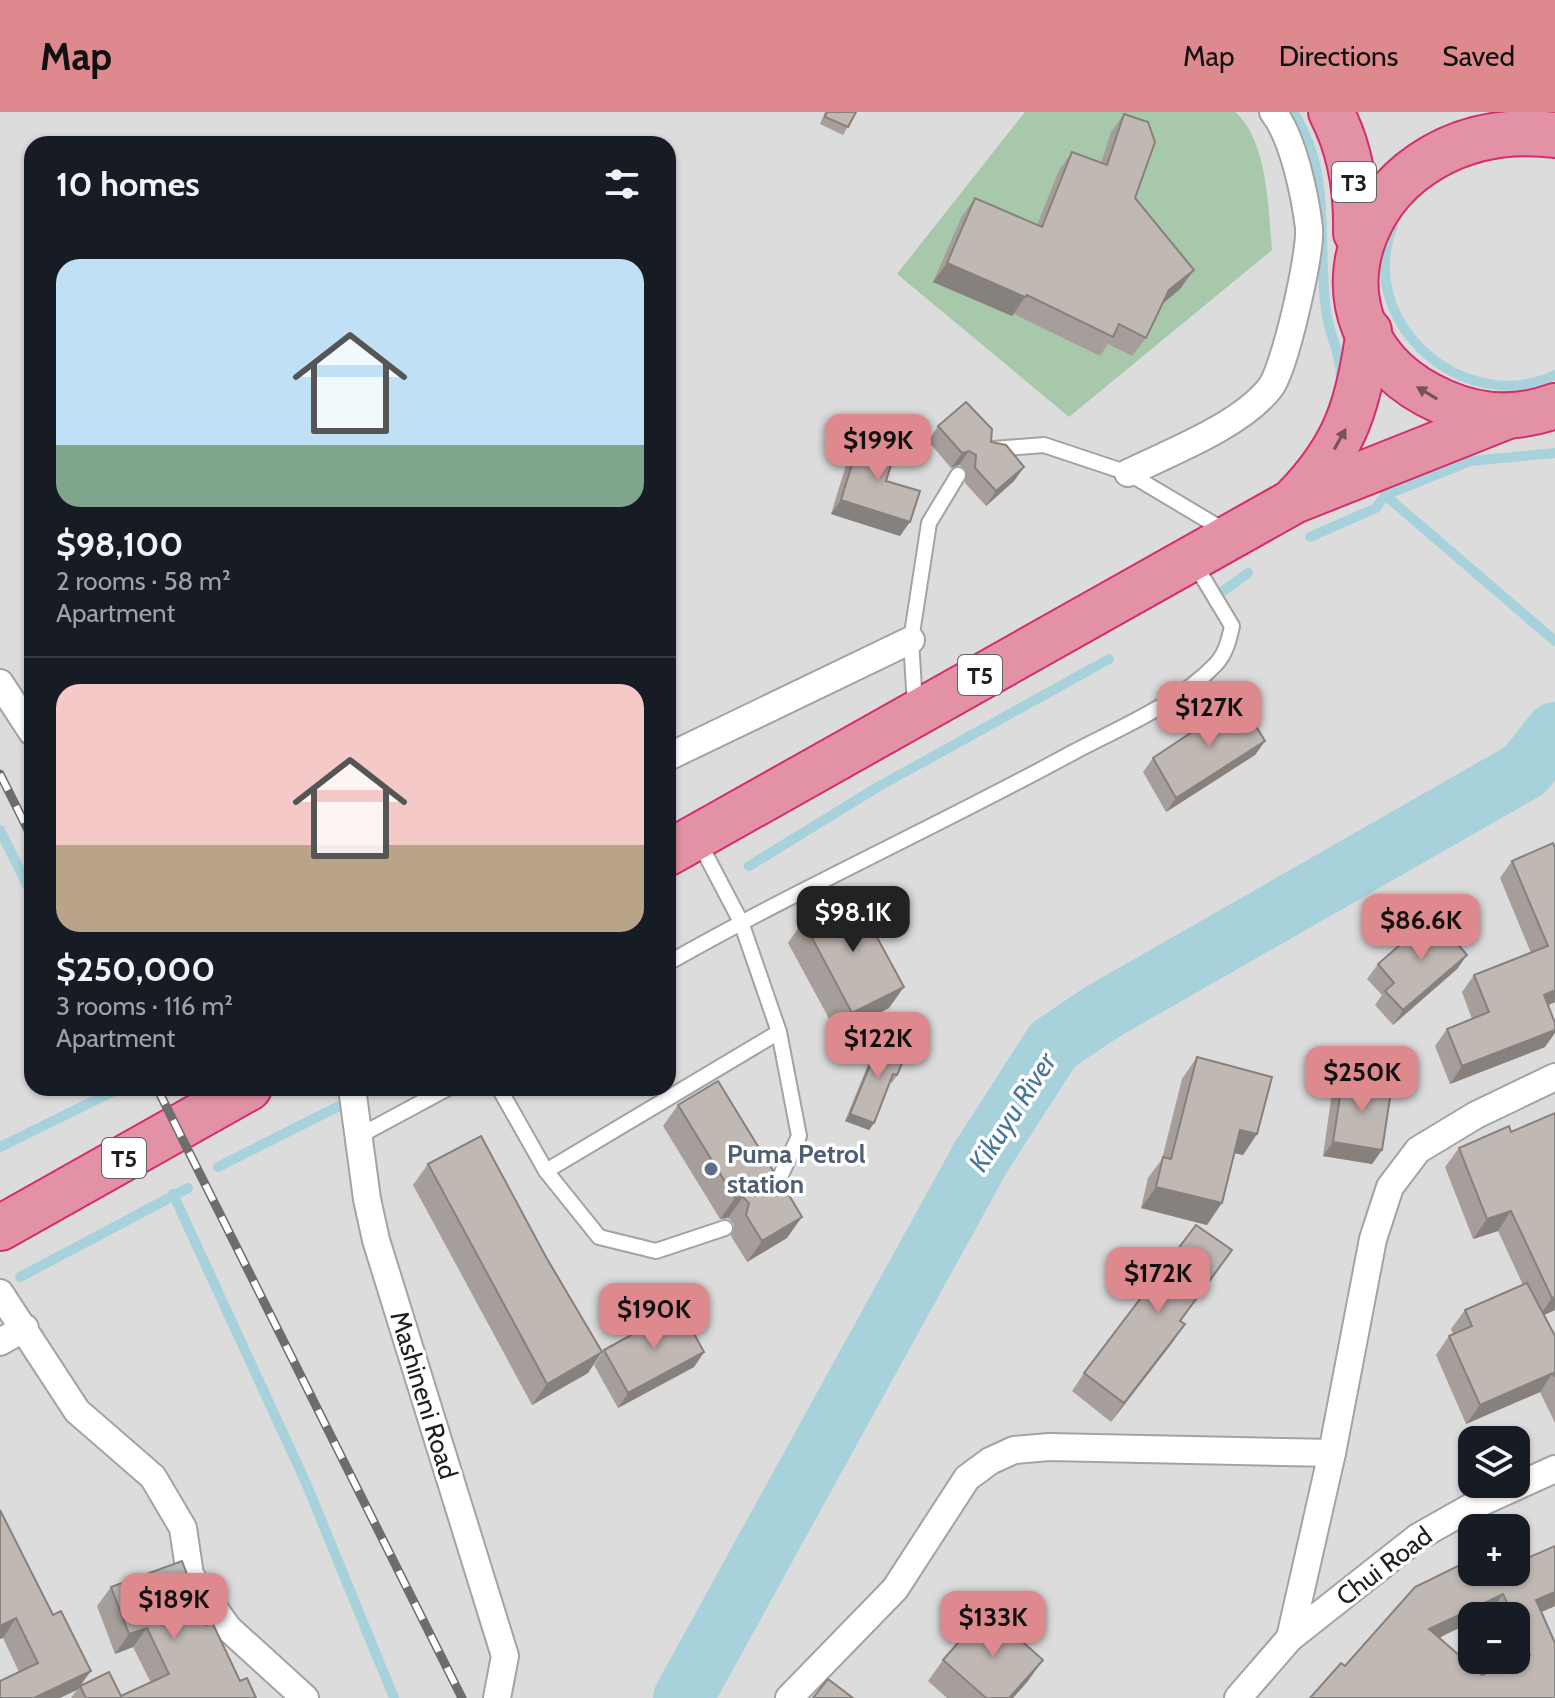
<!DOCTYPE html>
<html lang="en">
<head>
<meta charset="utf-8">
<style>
  :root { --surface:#171b24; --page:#242831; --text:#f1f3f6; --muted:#9ea1a6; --line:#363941; --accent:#de898e }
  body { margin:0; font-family:Cabin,sans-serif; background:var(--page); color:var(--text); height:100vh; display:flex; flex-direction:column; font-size:30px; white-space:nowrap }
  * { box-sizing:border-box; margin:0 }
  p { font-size:26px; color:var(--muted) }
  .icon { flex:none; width:44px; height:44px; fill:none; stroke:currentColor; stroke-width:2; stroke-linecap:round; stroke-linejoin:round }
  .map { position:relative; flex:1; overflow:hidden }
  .details { position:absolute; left:24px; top:24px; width:652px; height:960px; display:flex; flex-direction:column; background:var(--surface); border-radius:24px; box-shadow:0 2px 6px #0004 }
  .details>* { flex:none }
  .fabs { position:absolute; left:1458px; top:1314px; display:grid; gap:16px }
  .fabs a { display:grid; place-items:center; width:72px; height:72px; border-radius:16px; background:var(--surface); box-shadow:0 2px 6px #0004; font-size:40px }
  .price { position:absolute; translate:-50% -68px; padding:0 18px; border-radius:16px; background:var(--accent); color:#111; font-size:26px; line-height:52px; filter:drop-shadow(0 2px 4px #0008) }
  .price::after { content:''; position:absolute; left:50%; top:48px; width:24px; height:18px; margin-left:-12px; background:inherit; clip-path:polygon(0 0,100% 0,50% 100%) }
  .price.active { background:#222; color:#fff }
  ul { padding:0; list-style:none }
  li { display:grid; align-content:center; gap:16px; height:424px; padding:0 32px }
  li+li { border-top:2px solid var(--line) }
  li span { display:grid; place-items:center; height:248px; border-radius:24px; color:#555 }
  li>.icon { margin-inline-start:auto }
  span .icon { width:144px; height:144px; fill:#fffc; stroke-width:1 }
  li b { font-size:34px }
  h2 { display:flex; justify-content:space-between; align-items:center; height:96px; padding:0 32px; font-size:34px }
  header { display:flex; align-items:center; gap:48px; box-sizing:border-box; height:112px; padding:0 40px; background:var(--accent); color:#111 }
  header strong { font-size:38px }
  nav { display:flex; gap:44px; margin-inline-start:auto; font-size:28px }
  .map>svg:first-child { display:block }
</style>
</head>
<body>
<header>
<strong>Map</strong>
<nav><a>Map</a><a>Directions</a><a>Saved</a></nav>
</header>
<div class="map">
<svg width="1555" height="1586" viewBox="0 0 1555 1586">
  <rect width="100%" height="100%" fill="#f0ece6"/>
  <!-- residential -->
  <path fill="#dddcdc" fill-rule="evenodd" d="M0 0H1555V1586H0ZM32 32H668V976H32ZM1472 1328H1516V1372H1472ZM1472 1416H1516V1460H1472ZM1472 1504H1516V1548H1472Z"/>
  <!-- cemetery -->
  <path fill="#a8c8ac" d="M1025 0H1235C1267 26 1269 99 1272 138L1069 305 897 162Z"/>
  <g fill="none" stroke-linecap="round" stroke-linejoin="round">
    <!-- stream -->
    <g stroke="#a8d2db" stroke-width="10">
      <path d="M1293 0C1333 61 1317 131 1326 199 1329 223 1341 241 1341 265"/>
      <path d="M1393 114C1354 210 1464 306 1555 263"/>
      <polyline points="1385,383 1555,529"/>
      <polyline points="1310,425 1376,396 1385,383 1470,349 1555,341"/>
      <polyline points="1223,479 1248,461"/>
      <polyline points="0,718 32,783"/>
      <polyline points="749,754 876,676 1109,547"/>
      <polyline points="0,1035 120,976"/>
      <polyline points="218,1055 349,989"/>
      <polyline points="173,1082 306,1371 394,1586"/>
      <polyline points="20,1165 188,1076"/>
    </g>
    <!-- river -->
    <polyline stroke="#a8d2db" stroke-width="60" points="683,1586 981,1045 1053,933 1102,900 1525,658 1555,620"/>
    <defs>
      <g id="lane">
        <polyline points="993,337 1044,333 1128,361 1227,420"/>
        <polyline points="915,593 911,528 929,411 958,363"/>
        <polyline points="698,728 741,810 779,920 799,1024 767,1093"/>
        <path d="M668 851C800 776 938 714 1072 641 1119 616 1178 592 1216 552 1226 541 1229 528 1232 514L1193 449"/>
        <polyline points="499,976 546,1059 599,1125 656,1139 725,1116"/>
        <polyline points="359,1024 448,976"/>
        <polyline points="546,1059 779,920"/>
      </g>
      <g id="street">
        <path d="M1128 361C1171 340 1240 314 1270 276 1285 257 1311 141 1309 116 1305 83 1293 25 1273 0"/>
        <polyline points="0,571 32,620"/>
        <polyline points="668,645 911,528"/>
        <polyline points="352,976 367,1087 376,1128 505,1544 497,1586"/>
        <polyline points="0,1181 77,1299 153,1365 183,1416 190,1463 228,1516 305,1586"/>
        <polyline points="0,1230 25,1216"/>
        <polyline points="1290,1526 1332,1341 1373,1127 1390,1075 1418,1038 1476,1003 1555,965"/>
        <polyline points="789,1586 895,1477 967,1366 990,1349 1014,1338 1049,1335 1332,1341"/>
        <polyline points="1238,1586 1290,1526 1418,1425 1471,1395 1555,1357"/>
      </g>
      <g id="highway">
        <path d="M1331 0C1351 38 1357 78 1356 121"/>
        <path d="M1555 23C1363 0 1279 219 1443 290 1479 306 1517 308 1555 294"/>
        <path d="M1295 387C1348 333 1358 291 1369 219"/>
        <polyline points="668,741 1294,389 1508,304"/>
        <polyline points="0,1116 249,976"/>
      </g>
    </defs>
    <!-- lane casing -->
    <use href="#lane" stroke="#a3a3a3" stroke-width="18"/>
    <!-- street casing -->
    <use href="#street" stroke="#a3a3a3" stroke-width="30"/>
    <!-- highway casing -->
    <use href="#highway" stroke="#d42d6c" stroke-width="48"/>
    <!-- lane -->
    <use href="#lane" stroke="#fff" stroke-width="14"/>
    <!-- street -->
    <use href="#street" stroke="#fff" stroke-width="26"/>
    <!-- highway -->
    <use href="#highway" stroke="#e391a4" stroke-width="44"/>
    <defs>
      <g id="rail">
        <polyline points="0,662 32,726"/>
        <polyline points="157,976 462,1586"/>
      </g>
    </defs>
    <!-- rail casing -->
    <use href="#rail" stroke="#6d6d6d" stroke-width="9"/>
    <!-- rail -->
    <use href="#rail" stroke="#fff" stroke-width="6" stroke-dasharray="18" stroke-linecap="butt"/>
  </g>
  <!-- wall -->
  <g fill="#a59e9a" fill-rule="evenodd">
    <polygon points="825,0 856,0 843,23 820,12"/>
    <polygon points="1124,2 1135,86 1180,177 1163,192 1146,226 1132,244 1108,232 1100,244 1014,202 1012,204 933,170 962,104 975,86 1037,113 1059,58 1072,40 1101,51 1111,20"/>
    <polygon points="938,314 991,330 1024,355 1014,369 986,394 965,371 966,358 959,353 951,356 928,329"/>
    <polygon points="861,323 900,424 831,402 851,337"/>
    <polygon points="1265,629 1255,643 1166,700 1143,660 1153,646"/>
    <polygon points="1555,736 1555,890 1548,893 1545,935 1450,972 1435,934 1447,917 1472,907 1462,880 1474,863 1531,841 1500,766 1512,749"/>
    <polygon points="803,809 889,896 838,923 788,831"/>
    <polygon points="1467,843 1457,857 1393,913 1375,893 1382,883 1367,867 1378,852"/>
    <polygon points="881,926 897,963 892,971 890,970 874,1011 869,1018 845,1009 876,933"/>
    <polygon points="1197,945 1257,1022 1243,1043 1234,1041 1207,1113 1141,1096 1148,1066 1162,1047 1182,967"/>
    <polygon points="1343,965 1382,1038 1372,1052 1323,1044 1332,980"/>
    <polygon points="678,993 773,1077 787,1126 747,1150 731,1124 734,1112 728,1106 720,1107 663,1014"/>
    <polygon points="1509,1014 1555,1198 1544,1203 1555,1224 1555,1311 1540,1280 1466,1312 1436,1243 1449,1224 1453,1222 1451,1217 1465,1198 1523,1173 1498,1119 1473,1127 1445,1055 1459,1036"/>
    <polygon points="428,1052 588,1261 532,1293 413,1073"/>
    <polygon points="1181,1209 1172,1231 1111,1310 1072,1279 1084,1261"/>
    <polygon points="604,1238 704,1240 694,1255 618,1296 594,1253"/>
    <polygon points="0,1398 80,1574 121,1584 151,1571 133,1535 115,1542 97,1494 111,1475 206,1513 240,1569 256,1586 71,1586 77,1578 19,1560 3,1526"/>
    <path d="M1555 1434V1494L1541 1500 1555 1586 1345 1554 1516 1460ZM1489 1502V1504H1516V1548H1509L1510 1551 1482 1563 1440 1526 1472 1504H1485Z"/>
    <polygon points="943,1548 1028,1569 1013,1586 947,1586 928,1569"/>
  </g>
  <!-- shaded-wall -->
  <g fill="#86817d">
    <polygon points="947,151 1025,185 1012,204 933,170"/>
    <polygon points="1194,158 1180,177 1156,197 1169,178"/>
    <polygon points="969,339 959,353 951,356 962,341"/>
    <polygon points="1024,355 1014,369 986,394 996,379"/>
    <polygon points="841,388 910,410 900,424 831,402"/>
    <polygon points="1265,629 1255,643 1166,700 1176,686"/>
    <polygon points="1467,843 1457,857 1393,913 1403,898"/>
    <polygon points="904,875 889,896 838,923 852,901"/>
    <polygon points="1555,878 1555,890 1531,901 1544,883"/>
    <polygon points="1555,918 1555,921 1545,935 1450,972 1462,954"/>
    <polygon points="850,1002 874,1011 869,1018 845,1009"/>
    <polygon points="1240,1018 1257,1022 1243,1043 1225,1039"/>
    <polygon points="1333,1030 1382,1038 1372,1052 1323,1044"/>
    <polygon points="1156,1075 1222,1091 1207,1113 1141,1096"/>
    <polygon points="743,1085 728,1106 720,1107 735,1086"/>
    <polygon points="1511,1099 1498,1119 1473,1127 1487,1107"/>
    <polygon points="802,1105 787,1126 747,1150 762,1129"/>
    <polygon points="1555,1185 1555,1198 1539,1205 1552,1186"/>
    <polygon points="1185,1212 1172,1231 1111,1310 1124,1291"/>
    <polygon points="602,1240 588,1261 532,1293 547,1272"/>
    <polygon points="704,1240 694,1255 618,1296 628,1281"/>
    <polygon points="1553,1261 1540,1280 1466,1312 1480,1293"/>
    <polygon points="1555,1480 1555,1494 1521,1509 1536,1488"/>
    <polygon points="1503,1482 1489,1502 1485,1504 1472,1504 1472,1510 1415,1537 1429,1517"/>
    <polygon points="16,1506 3,1526 0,1527 0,1514"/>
    <polygon points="147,1516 133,1535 115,1542 129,1522"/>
    <polygon points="1043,1548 1028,1569 1013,1586 1009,1586"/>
    <polygon points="91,1559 77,1578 60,1586 34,1586"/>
  </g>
  <!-- building -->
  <g fill="#c0b8b3" stroke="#86817d" stroke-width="2" fill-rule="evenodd">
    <polygon points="827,0 856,0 848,15 825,5"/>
    <polygon points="1124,2 1148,10 1155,30 1135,86 1194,158 1169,178 1146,226 1119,212 1113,225 1027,183 1025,185 947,151 975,86 1042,115 1072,40 1107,53"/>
    <polygon points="966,290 992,317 991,330 1006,333 1024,355 996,379 975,356 976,343 969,339 962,341 938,314"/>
    <polygon points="861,323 897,334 886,369 920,379 910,410 841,388"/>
    <polygon points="1240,588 1265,629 1176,686 1153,646"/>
    <polygon points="1553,731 1555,736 1555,878 1544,883 1555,911 1555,918 1462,954 1447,917 1489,900 1474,863 1548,834 1512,749"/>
    <polygon points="854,783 904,875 852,901 803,809"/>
    <polygon points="1433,804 1467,843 1403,898 1385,879 1394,871 1378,852"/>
    <polygon points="881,926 908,938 897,963 893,962 874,1011 850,1002"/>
    <polygon points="1197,945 1272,965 1257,1022 1240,1018 1222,1091 1156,1075 1163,1045 1171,1047"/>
    <polygon points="1343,965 1392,973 1382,1038 1333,1030"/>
    <polygon points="718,969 775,1062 773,1077 787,1080 802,1105 762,1129 746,1103 749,1091 743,1085 735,1086 678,993"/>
    <polygon points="1555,1001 1555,1185 1552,1186 1511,1099 1487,1107 1459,1036 1509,1014 1511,1020"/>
    <polygon points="481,1024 546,1145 602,1240 547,1272 428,1052"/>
    <polygon points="1196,1113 1232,1138 1180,1209 1185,1212 1124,1291 1084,1261"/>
    <polygon points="1527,1171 1555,1224 1555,1265 1553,1261 1480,1293 1449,1224 1472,1214 1465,1198"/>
    <polygon points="680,1196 704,1240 628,1281 604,1238"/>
    <polygon points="0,1398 53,1503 61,1499 91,1559 34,1586 0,1586 0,1569 38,1551 16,1506 0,1514"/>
    <path d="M1555 1434V1480L1536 1488 1555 1531V1586H1310L1341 1551 1345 1554 1415 1475 1472 1447V1460H1516V1451ZM1503 1482 1513 1504H1516V1511L1530 1543 1482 1563 1429 1517Z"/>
    <polygon points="182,1449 206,1513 212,1510 240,1569 247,1566 256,1586 86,1586 80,1574 109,1560 121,1584 169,1562 147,1516 129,1522 111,1475"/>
    <polygon points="987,1498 1043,1548 1009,1586 986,1586 943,1548"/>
    <polygon points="828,1567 853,1586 813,1586"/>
  </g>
  <!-- one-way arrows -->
  <defs><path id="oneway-solid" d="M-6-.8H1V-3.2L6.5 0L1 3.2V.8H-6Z" transform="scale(2)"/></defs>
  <g fill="#77525b">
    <use href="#oneway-solid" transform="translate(1427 281) rotate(-149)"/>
    <use href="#oneway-solid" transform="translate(1340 327) rotate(-61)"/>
  </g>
  <!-- markers -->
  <circle fill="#5c6f8a" stroke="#fff" stroke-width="3" cx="711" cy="1057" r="8"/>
  <g text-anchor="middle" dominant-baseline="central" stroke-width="7" stroke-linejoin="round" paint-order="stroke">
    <!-- shield labels -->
    <g fill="#fff" stroke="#626262" stroke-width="2">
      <rect x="1332" y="50" width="44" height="40" rx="6"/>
      <rect x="958" y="543" width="44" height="40" rx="6"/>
      <rect x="102" y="1026" width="44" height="40" rx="6"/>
    </g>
    <g font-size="24" font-weight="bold" fill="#1f1f1f">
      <text x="1354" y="70">T3</text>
      <text x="980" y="563">T5</text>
      <text x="124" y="1046">T5</text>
    </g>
    <!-- service labels -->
    <g font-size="26" font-weight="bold" fill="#4e5e75" stroke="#fff" text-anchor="start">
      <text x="727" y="1042">Puma Petrol<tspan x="727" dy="30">station</tspan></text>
    </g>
    <!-- street labels -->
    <g font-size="26" fill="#1f1f1f" stroke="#fff">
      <text transform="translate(424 1283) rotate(73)">Mashineni Road</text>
      <text transform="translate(1384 1454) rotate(-37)">Chui Road</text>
    </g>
    <!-- water labels -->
    <g font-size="28" font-style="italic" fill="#49769c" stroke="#fff">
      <text transform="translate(1012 1000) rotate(-57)">Kikuyu River</text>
    </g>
  </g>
</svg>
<div class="fabs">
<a><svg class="icon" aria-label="layers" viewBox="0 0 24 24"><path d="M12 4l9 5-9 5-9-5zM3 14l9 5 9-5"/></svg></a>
<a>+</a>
<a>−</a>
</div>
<b class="price" style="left:878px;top:370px">$199K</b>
<b class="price" style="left:1209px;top:637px">$127K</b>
<b class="price active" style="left:853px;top:842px">$98.1K</b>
<b class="price" style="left:1421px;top:850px">$86.6K</b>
<b class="price" style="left:878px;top:968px">$122K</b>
<b class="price" style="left:1362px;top:1002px">$250K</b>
<b class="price" style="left:1158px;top:1203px">$172K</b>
<b class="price" style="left:654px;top:1239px">$190K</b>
<b class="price" style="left:174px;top:1529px">$189K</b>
<b class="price" style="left:993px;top:1547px">$133K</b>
<section class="details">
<h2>10 homes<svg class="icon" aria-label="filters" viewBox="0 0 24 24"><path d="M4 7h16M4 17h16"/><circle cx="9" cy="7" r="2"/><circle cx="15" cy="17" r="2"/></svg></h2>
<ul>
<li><span style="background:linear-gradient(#bfe0f5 75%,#7fa58c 0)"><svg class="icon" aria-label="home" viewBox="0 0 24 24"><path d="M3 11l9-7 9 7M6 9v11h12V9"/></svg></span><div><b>$98,100</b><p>2 rooms · 58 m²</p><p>Apartment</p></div></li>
<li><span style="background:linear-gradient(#f6c9c9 65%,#b9a48a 0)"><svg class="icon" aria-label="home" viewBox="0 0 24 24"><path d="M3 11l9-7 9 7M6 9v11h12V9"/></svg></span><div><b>$250,000</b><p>3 rooms · 116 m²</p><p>Apartment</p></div></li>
</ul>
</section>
</div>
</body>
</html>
